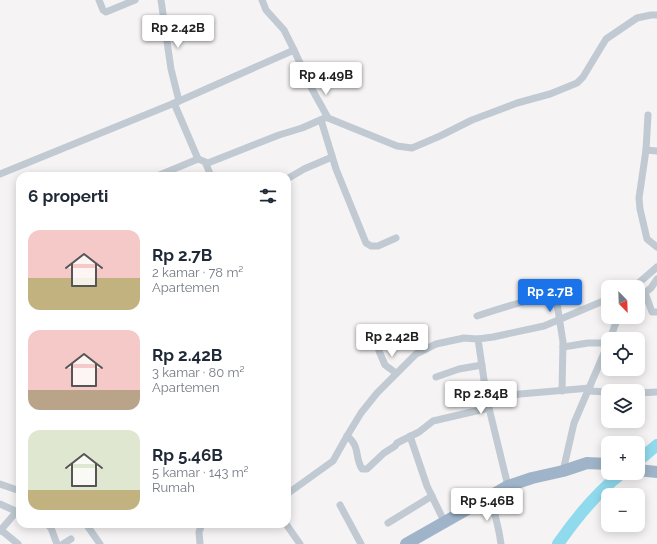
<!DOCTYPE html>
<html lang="id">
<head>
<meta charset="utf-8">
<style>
  :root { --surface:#fff; --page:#f6f6f7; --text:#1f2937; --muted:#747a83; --accent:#1a73e8 }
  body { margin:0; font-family:Raleway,sans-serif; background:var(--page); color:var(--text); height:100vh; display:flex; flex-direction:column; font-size:15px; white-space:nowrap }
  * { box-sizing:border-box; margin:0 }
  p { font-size:13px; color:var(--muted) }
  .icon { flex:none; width:22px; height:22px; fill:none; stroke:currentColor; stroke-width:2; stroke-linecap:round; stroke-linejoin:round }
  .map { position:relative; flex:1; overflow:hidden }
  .drawer { position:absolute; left:16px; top:172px; width:275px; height:356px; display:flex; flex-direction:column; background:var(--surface); border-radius:12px; box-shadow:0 2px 10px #0003 }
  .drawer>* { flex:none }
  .needle { width:26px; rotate:157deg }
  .controls { position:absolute; left:601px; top:280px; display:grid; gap:8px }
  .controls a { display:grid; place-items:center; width:44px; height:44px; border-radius:8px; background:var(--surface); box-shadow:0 2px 10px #0003; font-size:20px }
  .price { position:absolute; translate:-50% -34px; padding:0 9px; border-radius:4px; background:#fff; color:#222; font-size:13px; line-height:26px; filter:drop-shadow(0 1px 2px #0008) }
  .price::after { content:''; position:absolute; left:50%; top:24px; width:12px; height:9px; margin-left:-6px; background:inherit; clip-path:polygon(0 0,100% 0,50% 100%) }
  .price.selected { background:var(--accent); color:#fff }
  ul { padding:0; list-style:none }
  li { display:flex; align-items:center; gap:12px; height:100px; padding:0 12px }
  li span { display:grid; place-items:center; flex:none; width:112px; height:80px; border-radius:12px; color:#555 }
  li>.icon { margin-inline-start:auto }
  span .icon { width:48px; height:48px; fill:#fffc; stroke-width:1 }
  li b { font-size:17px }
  h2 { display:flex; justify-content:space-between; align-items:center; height:48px; padding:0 12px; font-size:17px }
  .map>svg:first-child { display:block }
</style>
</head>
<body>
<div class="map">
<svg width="657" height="544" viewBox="0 0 657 544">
  <rect width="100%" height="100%" fill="#f5f3f3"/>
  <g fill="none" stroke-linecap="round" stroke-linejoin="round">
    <!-- river -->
    <g stroke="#90daee" stroke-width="12">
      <polyline points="638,461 657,445"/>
      <path d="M558 544C576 518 597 492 622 473"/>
    </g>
    <!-- minor -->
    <g stroke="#c1cad2" stroke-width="7">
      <polyline points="99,0 103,10 106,12 135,0"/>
      <polyline points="161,0 171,69 179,101"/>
      <polyline points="262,0 266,10 284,30 294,50"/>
      <polyline points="174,103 198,159"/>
      <polyline points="648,115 646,150 639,198 640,209 647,239 657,247"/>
      <polyline points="321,120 336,169 366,243 371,246 378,246 396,238"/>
      <polyline points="646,150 657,151"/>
      <polyline points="206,164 211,176"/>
      <polyline points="0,174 177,102 294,50 312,89 328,118 397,146 412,148 440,136 472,120 517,103 550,94 577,83 583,77 606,39 637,18 651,15 657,15"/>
      <polyline points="157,176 198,159 208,163 279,135 302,128 327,117"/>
      <polyline points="287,179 304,169 332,157"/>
      <polyline points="634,287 657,267"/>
      <polyline points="645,293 652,312 657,312"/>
      <polyline points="638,298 651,288 657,279"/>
      <path d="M477 316C492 311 544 294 556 297L563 342 562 391"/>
      <polyline points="478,339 487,400 508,486"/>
      <polyline points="610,339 618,317"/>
      <polyline points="563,347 588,343 608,343"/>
      <polyline points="379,351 385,365 396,373"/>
      <polyline points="436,377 459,369 482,365"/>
      <polyline points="589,391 608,392"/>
      <polyline points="638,393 657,392"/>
      <polyline points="487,400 520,394 590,388"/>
      <path d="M347 436C361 447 354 456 362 469H367L384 453 395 446 397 443 419 432 433 421 489 408"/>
      <polyline points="410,436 427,486 442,517 444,522"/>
      <polyline points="563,471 574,423 608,344"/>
      <polyline points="0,484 20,491"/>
      <polyline points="287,494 333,461 347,436 361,413 377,393 416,354 436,344 464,338 478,339 493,337 544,326 608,299"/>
      <polyline points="491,497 499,532 501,544"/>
      <polyline points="0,504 20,513"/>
      <polyline points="340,505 361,544"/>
      <polyline points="388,523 432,496"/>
      <polyline points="47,524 51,528 57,544"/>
      <polyline points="86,524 100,544"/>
      <polyline points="286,524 300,544"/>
      <polyline points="1,530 18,544"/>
      <polyline points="0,531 17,511"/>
      <polyline points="63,544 71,539"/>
      <polyline points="200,544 199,532 202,524"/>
    </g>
    <!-- trunk -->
    <g stroke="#9fb4c9" stroke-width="12">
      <polyline points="638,470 657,472"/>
      <polyline points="406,544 508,486 532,478 563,471 587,463 608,464"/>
    </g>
  </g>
</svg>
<div class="controls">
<a><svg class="needle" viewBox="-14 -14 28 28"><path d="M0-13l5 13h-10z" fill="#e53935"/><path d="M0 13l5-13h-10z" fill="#747a83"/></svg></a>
<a><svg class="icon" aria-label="locate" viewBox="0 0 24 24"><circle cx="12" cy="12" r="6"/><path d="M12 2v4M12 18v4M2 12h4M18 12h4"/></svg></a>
<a><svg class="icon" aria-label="layers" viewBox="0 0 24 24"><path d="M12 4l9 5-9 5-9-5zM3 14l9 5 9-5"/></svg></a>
<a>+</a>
<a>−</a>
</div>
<b class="price" style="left:178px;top:49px">Rp 2.42B</b>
<b class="price" style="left:326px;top:96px">Rp 4.49B</b>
<b class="price selected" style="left:550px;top:313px">Rp 2.7B</b>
<b class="price" style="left:392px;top:358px">Rp 2.42B</b>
<b class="price" style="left:481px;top:415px">Rp 2.84B</b>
<b class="price" style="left:487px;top:522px">Rp 5.46B</b>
<section class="drawer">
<h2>6 properti<svg class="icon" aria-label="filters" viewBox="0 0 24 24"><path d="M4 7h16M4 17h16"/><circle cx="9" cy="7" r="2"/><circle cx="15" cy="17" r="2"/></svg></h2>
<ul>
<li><span style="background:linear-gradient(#f6c9c9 60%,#c2b280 0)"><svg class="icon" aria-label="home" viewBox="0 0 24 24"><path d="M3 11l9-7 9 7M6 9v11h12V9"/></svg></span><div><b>Rp 2.7B</b><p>2 kamar · 78 m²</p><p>Apartemen</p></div></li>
<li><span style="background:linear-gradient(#f6c9c9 75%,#b9a48a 0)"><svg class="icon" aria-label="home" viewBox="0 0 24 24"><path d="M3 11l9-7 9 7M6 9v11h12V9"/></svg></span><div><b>Rp 2.42B</b><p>3 kamar · 80 m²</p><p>Apartemen</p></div></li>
<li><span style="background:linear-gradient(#dfe7d0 75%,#c2b280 0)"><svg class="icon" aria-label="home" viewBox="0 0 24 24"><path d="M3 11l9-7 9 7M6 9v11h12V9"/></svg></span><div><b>Rp 5.46B</b><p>5 kamar · 143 m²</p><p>Rumah</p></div></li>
</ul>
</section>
</div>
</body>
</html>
